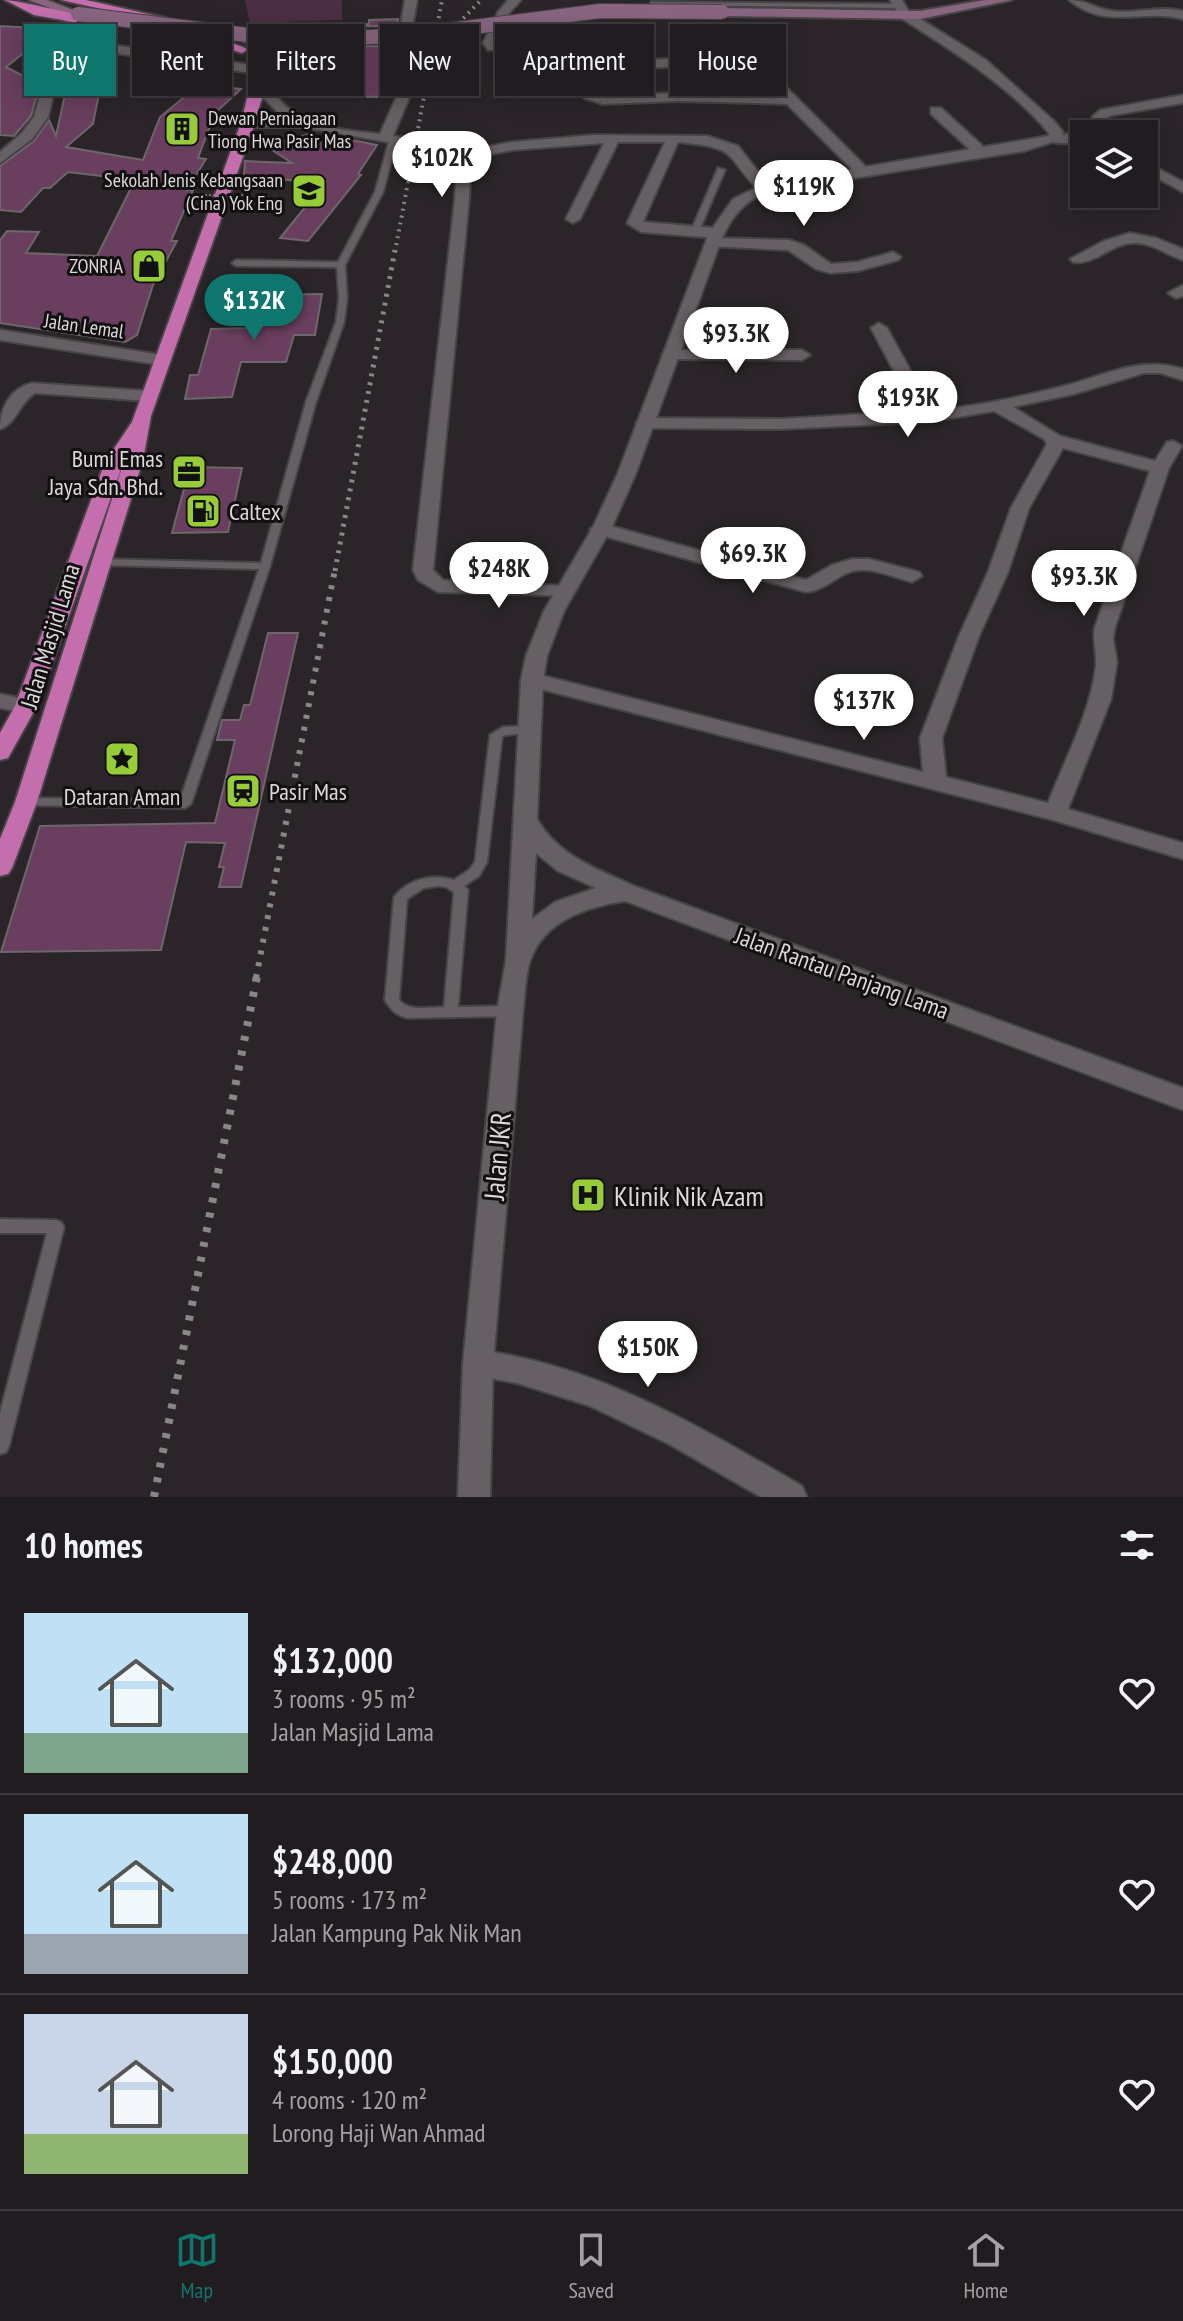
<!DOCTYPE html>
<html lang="en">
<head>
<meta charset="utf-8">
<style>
  :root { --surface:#201c1f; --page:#2d292c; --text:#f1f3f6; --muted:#a2a1a4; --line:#3d3a3d; --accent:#0f766e }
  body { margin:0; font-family:"PT Sans Narrow",sans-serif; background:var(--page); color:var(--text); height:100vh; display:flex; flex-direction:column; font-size:30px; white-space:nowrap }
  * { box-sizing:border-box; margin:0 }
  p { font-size:26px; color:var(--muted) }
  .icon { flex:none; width:44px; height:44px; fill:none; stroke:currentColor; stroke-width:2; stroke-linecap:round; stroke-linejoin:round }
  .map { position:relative; height:1497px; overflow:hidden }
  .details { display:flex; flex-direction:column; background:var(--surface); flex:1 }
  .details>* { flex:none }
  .guide { position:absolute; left:24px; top:24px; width:1136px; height:72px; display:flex; gap:16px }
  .fabs { position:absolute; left:1070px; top:120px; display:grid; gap:16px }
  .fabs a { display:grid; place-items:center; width:88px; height:88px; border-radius:0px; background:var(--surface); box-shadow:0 4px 20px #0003,0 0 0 2px var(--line); font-size:40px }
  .price { position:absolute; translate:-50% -68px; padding:0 18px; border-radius:28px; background:#fff; color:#222; font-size:26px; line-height:52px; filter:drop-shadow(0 2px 4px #0008) }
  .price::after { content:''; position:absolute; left:50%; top:48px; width:24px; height:18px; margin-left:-12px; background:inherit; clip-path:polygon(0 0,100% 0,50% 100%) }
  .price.active { background:var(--accent); color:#fff }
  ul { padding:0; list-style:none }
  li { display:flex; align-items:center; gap:24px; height:200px; padding:0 24px }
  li+li { border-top:2px solid var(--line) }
  li span { display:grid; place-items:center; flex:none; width:224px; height:160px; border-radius:0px; color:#555 }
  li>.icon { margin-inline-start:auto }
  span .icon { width:96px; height:96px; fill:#fffc; stroke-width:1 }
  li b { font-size:34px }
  h2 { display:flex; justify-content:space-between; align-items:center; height:96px; padding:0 24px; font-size:34px }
  .tag { padding:0 28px; border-radius:0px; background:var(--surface); box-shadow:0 4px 20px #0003,0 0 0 2px var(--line); font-size:28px; line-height:72px }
  .tag.active { background:var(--accent); color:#fff }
  .menu { display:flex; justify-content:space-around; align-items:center; height:112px; border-top:2px solid var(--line); background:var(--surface); font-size:22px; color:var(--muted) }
  .menu a { display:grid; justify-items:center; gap:4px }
  .menu .active { color:var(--accent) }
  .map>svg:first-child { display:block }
</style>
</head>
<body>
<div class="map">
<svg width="1183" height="1497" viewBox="0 0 1183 1497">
  <rect width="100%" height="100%" fill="#2b2529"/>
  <!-- green -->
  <polygon fill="#4a2f42" points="245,0 342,0 342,20 250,23"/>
  <!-- building -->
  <g fill="#693e5e" stroke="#6d666b" stroke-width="2">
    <polygon points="398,19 397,26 297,27 298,24 369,24 369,20"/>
    <polygon points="0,26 54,29 6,67 31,80 38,91 31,116 14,136 0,135"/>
    <polygon points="394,46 380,97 313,96 328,65 284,65 290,47"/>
    <polygon points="101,84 93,124 66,147 143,160 160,117 200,84 241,89 215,113 198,158 206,159 187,190 193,190 171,241 177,241 153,285 137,335 125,342 0,323 0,240 7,231 39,232 26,253 97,256 135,180 68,172 50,188 43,188 21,212 0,210 0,166 34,141 49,120 56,136 67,85"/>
    <polygon points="309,134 319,141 327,135 377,145 358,174 361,175 308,241 280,238 324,184 244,175 245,161 292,163 266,146"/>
    <polygon points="322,294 315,335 294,335 286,362 241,362 232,397 185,399 190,375 198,375 211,329 248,328 257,295"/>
    <polygon points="190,467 242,468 228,532 172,533"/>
    <polygon points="268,633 298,633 241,887 219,887 224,867 219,867 225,843 186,842 161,950 1,952 40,826 215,823 235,740 217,740 222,720 240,720 244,705 250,705"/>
  </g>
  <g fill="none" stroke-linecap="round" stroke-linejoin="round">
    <defs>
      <g id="service">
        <polygon points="651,2 899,4 902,6 899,8 653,5 651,4"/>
        <polygon points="390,138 397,140 383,192 345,265 347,298 344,322 316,402 270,566 191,804 185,808 22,805 20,802 26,798 180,800 259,569 100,565 95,562 100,559 261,563 306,402 336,322 339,298 337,267 236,266 232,263 236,260 338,262 375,192"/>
        <polygon points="718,168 725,170 699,231 692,233 691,231"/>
        <path d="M528 726 532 727 534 730 532 733 505 735 502 737 487 862 479 876 464 886 468 890 458 1007 510 1006 515 1007 517 1011 515 1015 510 1016 407 1018C396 1015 391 1010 385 1000L394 897C408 879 433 873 454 880L469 870 475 862 490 735 503 727ZM439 886 446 887 454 892 444 1007C429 1007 409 1012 399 1000L407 899 424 888Z"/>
        <polygon points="0,1219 56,1220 61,1222 64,1227 9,1446 6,1452 0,1454 0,1413 47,1233 0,1233"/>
      </g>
      <g id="minor">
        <path d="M405 0H417L411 34 422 53V67L393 136 435 142 460 152 513 142 594 135 707 136 738 146 771 188 769 191H759C723 152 738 148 678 142L643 222 716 228 724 233 716 238 641 232 627 223 665 142H618L580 219 573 223 566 219 604 143 513 150 466 159 470 178 469 199 433 570 443 580 564 586 574 592 571 596 438 592 418 580 413 570 455 199 456 178 451 159 427 149 302 127H248L241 123 248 119H284L265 99 251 94V88C275 85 281 107 299 116 321 129 355 131 380 134L410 67V53L399 34Z"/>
        <polygon points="508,0 521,0 509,13 496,43 558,41 564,45 562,48 488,50 483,43 498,12"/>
        <polygon points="890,0 902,0 911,15 909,18 901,18"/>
        <path d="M1069 0C1087 0 1096 9 1112 11 1136 14 1160 5 1183 11V19C1142 8 1107 31 1069 0Z"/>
        <polygon points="64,38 251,65 257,69 251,73 60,45 60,39"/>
        <path d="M745 55 760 61 868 169V175H858L787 104 678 101 603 104 584 98 577 75 587 66 607 62ZM743 63 779 96 678 93 604 96 595 93 591 76 607 70Z"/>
        <path d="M1183 95V103L1109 116 1100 133 1084 134V140C1073 143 1056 146 1048 139L1089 128 1093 116 1100 110Z"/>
        <polygon points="931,108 941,108 987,150 987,156 977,156 931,114"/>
        <polygon points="1144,161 1183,182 1183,192 1144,171"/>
        <path d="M1130 233 1156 238 1183 249V260C1167 255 1151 242 1134 243 1112 243 1094 266 1073 262L1070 259 1104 241Z"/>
        <polygon points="712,238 789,240 804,245 831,264 858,262 893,252 901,257 898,260 858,271 830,273 816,269 788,250 707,246 707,240"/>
        <polygon points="1183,285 1183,296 1176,298 1168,293"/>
        <path d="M879 323 887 328 932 410C977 407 1024 396 1068 385 1107 374 1142 356 1183 369V380L1160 373H1144L1074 394 1013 407 1060 436 1155 461 1167 442 1173 441 1182 446 1169 468 1115 627 1113 639 1117 662 1111 699 1068 809 1183 843V859L1053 820 525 685 521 680 532 673 923 772 920 738 959 636 988 572 1011 508 1047 444 1044 439 994 411 927 422 781 429 645 428 636 423 645 418 781 419 915 411 871 328ZM1063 448 1150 471 1095 627C1092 640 1097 652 1096 665 1091 712 1065 759 1048 803L946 777 942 738 979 636 1008 572 1029 508Z"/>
        <polygon points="0,330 162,355 170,360 162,365 0,340"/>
        <polygon points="670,350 802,350 810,355 802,360 664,359 662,355"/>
        <path d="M32 383 148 391 157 396 148 401 35 393C20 402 16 424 0 429 0 408 10 389 32 383Z"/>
        <path d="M600 523 806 580 832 565 852 559H869L919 572 922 576 912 582C893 577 866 564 847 573 832 580 824 590 806 592L593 533 590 529Z"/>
        <polygon points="0,694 34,701 37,706 34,711 26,713 0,708"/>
        <path d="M478 1350C597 1365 700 1427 802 1486L807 1497H761L669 1444 590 1406 517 1383 467 1374 463 1364 467 1354Z"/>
      </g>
      <g id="tertiary">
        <path d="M901 12H909L986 60 1054 121 1063 132 1062 139 1024 151 767 192C742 202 730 219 720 243L636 473 612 527 564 611 547 656 543 680 537 819C559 857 596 868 634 886L1183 1088V1110L625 901C587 907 544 920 530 961 525 977 525 995 523 1011L493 1364 490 1497H458L463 1364 497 1011 506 960 521 680 526 656 544 611 593 527 618 473 709 233 733 199 764 184 1048 136 1049 133C1007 84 954 52 901 18ZM536 853 558 871 596 888 555 902 532 919Z"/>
        <polygon points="72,15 78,19 61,62 48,117 32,139 0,163 0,152 22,133 34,117 49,62 66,19"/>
      </g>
      <g id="secondary">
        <polygon points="29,0 47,0 84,14 74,17"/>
        <polygon points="985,0 1012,0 920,19 722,16 716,12 722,8 920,11"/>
      </g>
      <g id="trunk">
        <path d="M5 0C15 0 101 19 107 23L101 27 34 15Z"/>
        <polygon points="61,0 86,0 166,18 160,22"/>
        <polygon points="147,25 205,33 248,49 242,53 203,41 143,32 143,26"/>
        <path d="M229 27C297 45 265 76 255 123L151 416 143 460 37 802 12 868 8 874 0 876V839L15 802 125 458 37 706 8 758 0 760V733L15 706 105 462 132 422 241 123C244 112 246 101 249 91 252 84 256 80 259 73 268 51 241 39 225 34V28Z"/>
      </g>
    </defs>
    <!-- service casing -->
    <use href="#service" stroke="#474346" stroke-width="4"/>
    <!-- minor casing -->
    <use href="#minor" stroke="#474346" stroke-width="4"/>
    <!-- tertiary casing -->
    <use href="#tertiary" stroke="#474346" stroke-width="4"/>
    <!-- secondary casing -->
    <use href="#secondary" stroke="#474346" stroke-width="4"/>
    <!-- trunk casing -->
    <use href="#trunk" stroke="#474346" stroke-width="4"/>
    <!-- service -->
    <use href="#service" fill="#665f64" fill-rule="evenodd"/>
    <!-- minor -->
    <use href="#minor" fill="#665f64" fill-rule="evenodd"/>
    <!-- tertiary -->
    <use href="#tertiary" fill="#665f64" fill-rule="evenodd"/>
    <!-- secondary -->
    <use href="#secondary" fill="#896580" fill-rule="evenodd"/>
    <!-- trunk -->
    <use href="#trunk" fill="#c46eae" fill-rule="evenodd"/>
    <!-- rail-far3 -->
    <g stroke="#8a8588" stroke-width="4" stroke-dasharray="2 5" stroke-linecap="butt">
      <polyline points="440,53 455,27 481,0"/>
      <polyline points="395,252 442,0"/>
    </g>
    <!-- rail-far2 -->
    <polyline stroke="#8a8588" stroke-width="5" stroke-dasharray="3 6" stroke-linecap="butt" points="335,571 395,250"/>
    <!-- rail-far1 -->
    <polyline stroke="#8a8588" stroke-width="6" stroke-dasharray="4 8" stroke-linecap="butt" points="256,978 335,569"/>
    <!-- rail -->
    <polyline stroke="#8a8588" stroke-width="8" stroke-dasharray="5 10" stroke-linecap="butt" points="154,1497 257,976"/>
    <defs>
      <polyline id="secondary-bridge" points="78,14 247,35 330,39 411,35 600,11 722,12"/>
    </defs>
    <!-- secondary-bridge casing -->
    <use href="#secondary-bridge" stroke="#474346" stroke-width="16" stroke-linecap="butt"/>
    <!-- path-bridge -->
    <polyline stroke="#746f72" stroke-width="2" stroke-dasharray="2 2" stroke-linecap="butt" points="201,195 244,195"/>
    <!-- secondary-bridge -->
    <use href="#secondary-bridge" stroke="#896580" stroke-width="14"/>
  </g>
  <!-- icons -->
  <defs>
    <symbol id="building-square" viewBox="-11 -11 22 22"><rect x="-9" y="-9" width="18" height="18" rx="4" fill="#97cc38" stroke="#120f11"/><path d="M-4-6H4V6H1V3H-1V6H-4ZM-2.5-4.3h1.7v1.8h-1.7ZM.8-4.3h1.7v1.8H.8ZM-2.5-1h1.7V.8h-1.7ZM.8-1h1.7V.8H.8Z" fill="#111"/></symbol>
    <symbol id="school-square" viewBox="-11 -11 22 22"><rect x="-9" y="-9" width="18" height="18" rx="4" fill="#97cc38" stroke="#120f11"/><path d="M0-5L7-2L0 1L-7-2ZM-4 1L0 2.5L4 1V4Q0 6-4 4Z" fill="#111"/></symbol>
    <symbol id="shop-square" viewBox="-11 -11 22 22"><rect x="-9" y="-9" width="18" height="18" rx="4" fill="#97cc38" stroke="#120f11"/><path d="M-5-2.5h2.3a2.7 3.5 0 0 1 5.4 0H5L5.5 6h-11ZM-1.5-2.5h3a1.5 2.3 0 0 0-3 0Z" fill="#111"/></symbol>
    <symbol id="office-square" viewBox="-11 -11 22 22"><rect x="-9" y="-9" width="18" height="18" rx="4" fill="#97cc38" stroke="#120f11"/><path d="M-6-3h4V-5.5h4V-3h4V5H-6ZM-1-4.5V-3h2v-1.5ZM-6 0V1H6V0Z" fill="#111"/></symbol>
    <symbol id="fuel-square" viewBox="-11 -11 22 22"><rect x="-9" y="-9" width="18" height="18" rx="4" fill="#97cc38" stroke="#120f11"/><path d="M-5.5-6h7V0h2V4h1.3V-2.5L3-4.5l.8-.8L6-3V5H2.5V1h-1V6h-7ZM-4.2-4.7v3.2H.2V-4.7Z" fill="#111"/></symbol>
    <symbol id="sight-square" viewBox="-11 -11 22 22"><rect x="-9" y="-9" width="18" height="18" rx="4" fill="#97cc38" stroke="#120f11"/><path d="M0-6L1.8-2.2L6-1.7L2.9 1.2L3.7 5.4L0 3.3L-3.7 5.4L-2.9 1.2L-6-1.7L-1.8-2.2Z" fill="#111"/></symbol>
    <symbol id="station-square" viewBox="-11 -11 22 22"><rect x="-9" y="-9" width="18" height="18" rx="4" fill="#97cc38" stroke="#120f11"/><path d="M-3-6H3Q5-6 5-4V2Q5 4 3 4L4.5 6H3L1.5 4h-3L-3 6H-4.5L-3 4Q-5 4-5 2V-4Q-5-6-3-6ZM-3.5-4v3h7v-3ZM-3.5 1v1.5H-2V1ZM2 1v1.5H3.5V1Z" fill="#111"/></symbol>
    <symbol id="hospital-square" viewBox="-11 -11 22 22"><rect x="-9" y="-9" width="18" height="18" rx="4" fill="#97cc38" stroke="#120f11"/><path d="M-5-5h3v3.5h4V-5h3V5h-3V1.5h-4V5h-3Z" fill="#111"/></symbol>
  </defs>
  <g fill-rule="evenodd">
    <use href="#building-square" x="162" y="109" width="40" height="40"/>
    <use href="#school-square" x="289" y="171" width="40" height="40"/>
    <use href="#shop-square" x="129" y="246" width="40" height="40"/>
    <use href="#office-square" x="169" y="452" width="40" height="40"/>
    <use href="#fuel-square" x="183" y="491" width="40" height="40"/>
    <use href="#sight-square" x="102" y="739" width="40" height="40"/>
    <use href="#station-square" x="223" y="771" width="40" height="40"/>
    <use href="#hospital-square" x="568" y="1175" width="40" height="40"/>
  </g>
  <g text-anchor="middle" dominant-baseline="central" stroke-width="6" stroke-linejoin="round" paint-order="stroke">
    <!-- far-poi labels -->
    <g font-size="20" fill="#dcd8da" stroke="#120f11" text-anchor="end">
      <text x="208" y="118" text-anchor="start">Dewan Perniagaan<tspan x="208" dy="23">Tiong Hwa Pasir Mas</tspan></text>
      <text x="283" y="180">Sekolah Jenis Kebangsaan<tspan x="283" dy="23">(Cina) Yok Eng</tspan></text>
      <text x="123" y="266">ZONRIA</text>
    </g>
    <!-- far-street labels -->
    <g font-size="20" fill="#dcd8da" stroke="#120f11">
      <text transform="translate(84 326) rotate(8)">Jalan Lemal</text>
    </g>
    <!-- poi labels -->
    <g font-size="24" fill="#dcd8da" stroke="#120f11" text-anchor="start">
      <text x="163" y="458" text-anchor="end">Bumi Emas<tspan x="163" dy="28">Jaya Sdn. Bhd.</tspan></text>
      <text x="229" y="511">Caltex</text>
      <text x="269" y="791">Pasir Mas</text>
      <text x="122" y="796" text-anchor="middle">Dataran Aman</text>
    </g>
    <!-- street labels -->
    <g font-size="24" fill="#dcd8da" stroke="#120f11">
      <text transform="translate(50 636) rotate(-73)">Jalan Masjid Lama</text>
      <text transform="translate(842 973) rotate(20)">Jalan Rantau Panjang Lama</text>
    </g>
    <!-- near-street labels -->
    <g font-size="28" fill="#dcd8da" stroke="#120f11">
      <text transform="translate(497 1156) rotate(-85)">Jalan JKR</text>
    </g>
    <!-- near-poi labels -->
    <g font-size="28" fill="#dcd8da" stroke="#120f11" text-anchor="start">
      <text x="614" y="1195">Klinik Nik Azam</text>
    </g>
  </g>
</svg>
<div class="fabs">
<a><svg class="icon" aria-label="layers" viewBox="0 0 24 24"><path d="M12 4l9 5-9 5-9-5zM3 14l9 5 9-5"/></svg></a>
</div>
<b class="price" style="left:442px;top:199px">$102K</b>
<b class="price" style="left:804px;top:228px">$119K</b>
<b class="price active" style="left:254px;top:342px">$132K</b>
<b class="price" style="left:736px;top:375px">$93.3K</b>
<b class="price" style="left:908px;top:439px">$193K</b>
<b class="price" style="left:753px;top:595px">$69.3K</b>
<b class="price" style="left:499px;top:610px">$248K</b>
<b class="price" style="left:1084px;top:618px">$93.3K</b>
<b class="price" style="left:864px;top:742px">$137K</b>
<b class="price" style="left:648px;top:1389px">$150K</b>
<div class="guide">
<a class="tag active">Buy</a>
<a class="tag">Rent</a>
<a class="tag">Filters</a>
<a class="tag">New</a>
<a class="tag">Apartment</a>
<a class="tag">House</a>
</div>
</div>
<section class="details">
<h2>10 homes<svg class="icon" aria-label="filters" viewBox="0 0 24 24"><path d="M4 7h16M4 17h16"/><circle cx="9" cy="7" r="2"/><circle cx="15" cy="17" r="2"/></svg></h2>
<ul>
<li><span style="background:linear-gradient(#bfe0f5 75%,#7fa58c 0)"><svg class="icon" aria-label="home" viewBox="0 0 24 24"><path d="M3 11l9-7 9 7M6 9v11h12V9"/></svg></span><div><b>$132,000</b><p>3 rooms · 95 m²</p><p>Jalan Masjid Lama</p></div><svg class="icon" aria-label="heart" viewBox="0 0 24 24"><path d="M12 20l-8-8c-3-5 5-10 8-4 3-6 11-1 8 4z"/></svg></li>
<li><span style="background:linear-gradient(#bfe0f5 75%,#9aa5b1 0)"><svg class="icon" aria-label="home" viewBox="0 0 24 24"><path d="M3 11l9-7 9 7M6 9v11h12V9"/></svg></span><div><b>$248,000</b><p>5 rooms · 173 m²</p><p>Jalan Kampung Pak Nik Man</p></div><svg class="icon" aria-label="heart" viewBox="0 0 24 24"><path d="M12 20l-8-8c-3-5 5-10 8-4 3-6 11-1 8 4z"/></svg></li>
<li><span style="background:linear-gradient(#c9d6e8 75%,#8fb573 0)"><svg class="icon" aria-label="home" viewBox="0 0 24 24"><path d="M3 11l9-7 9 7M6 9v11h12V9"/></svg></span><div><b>$150,000</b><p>4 rooms · 120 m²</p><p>Lorong Haji Wan Ahmad</p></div><svg class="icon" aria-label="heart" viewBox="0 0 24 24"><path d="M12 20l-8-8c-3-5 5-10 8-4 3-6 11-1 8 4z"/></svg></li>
</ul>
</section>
<nav class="menu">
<a class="active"><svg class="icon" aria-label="map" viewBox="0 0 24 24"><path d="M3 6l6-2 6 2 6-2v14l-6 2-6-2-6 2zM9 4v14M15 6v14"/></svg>Map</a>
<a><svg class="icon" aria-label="saved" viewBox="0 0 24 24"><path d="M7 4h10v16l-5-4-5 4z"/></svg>Saved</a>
<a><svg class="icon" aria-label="home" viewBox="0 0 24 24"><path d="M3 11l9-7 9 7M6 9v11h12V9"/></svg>Home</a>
</nav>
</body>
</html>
